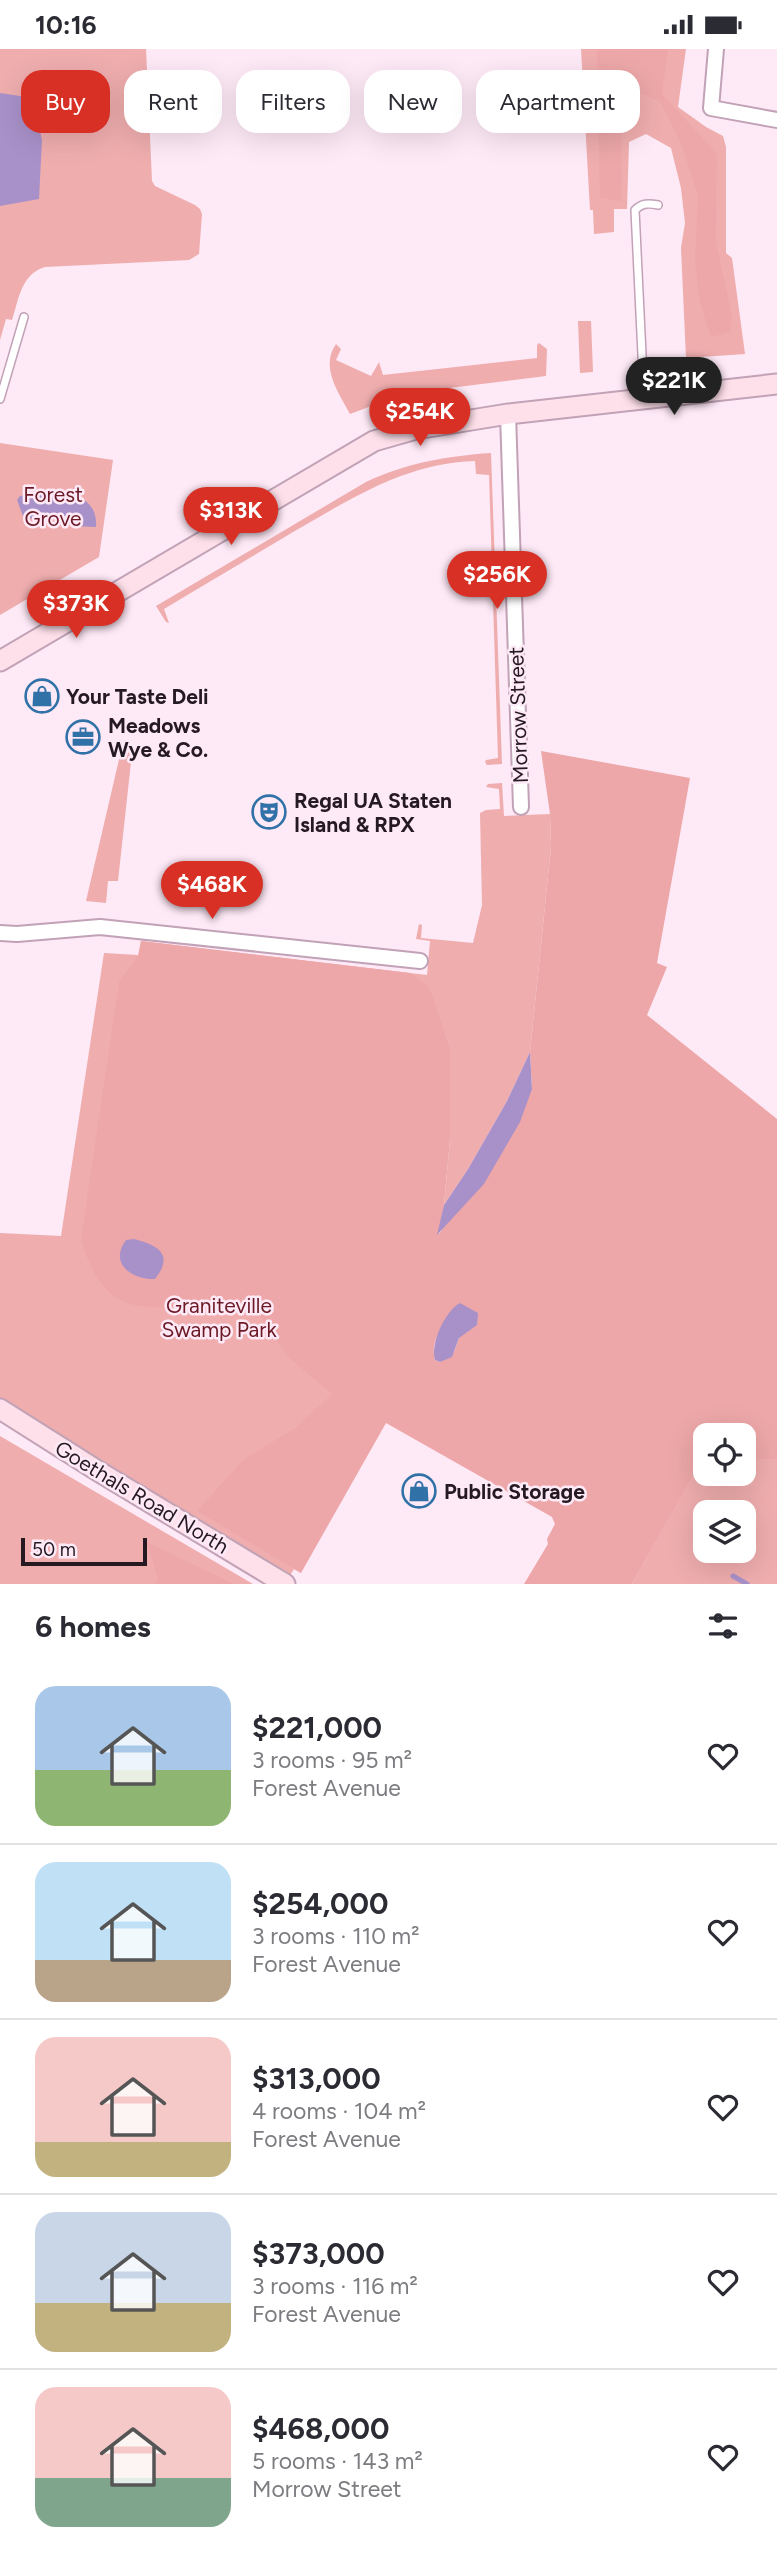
<!DOCTYPE html>
<html lang="en">
<head>
<meta charset="utf-8">
<style>
  :root { --surface:#fff; --page:#f2f2f3; --text:#2b2b33; --muted:#7c7c81; --line:#e1e1e2; --accent:#d93025 }
  body { margin:0; font-family:Figtree,sans-serif; background:var(--page); color:var(--text); height:100vh; display:flex; flex-direction:column; font-size:26px; white-space:nowrap }
  * { box-sizing:border-box; margin:0 }
  p { font-size:23px; color:var(--muted) }
  .icon { flex:none; width:38px; height:38px; fill:none; stroke:currentColor; stroke-width:2; stroke-linecap:round; stroke-linejoin:round }
  .map { position:relative; height:1535px; overflow:hidden }
  .side { display:flex; flex-direction:column; background:var(--surface); flex:1 }
  .side>* { flex:none }
  .top-card { position:absolute; left:21px; top:21px; width:735px; height:63px; display:flex; gap:14px }
  .buttons { position:absolute; left:693px; top:1374px; display:grid; gap:14px }
  .buttons a { display:grid; place-items:center; width:63px; height:63px; border-radius:14px; background:var(--surface); box-shadow:0 7px 28px #0002; font-size:35px }
  .scale { position:absolute; left:21px; bottom:18px; width:126px; box-sizing:border-box; padding-left:7px; border:4px solid #261a22; border-top:0; font-size:19px; line-height:24px; white-space:nowrap; color:#261a22; -webkit-text-stroke:5px #fee9f6; paint-order:stroke }
  .price { position:absolute; translate:-50% -60px; padding:0 16px; border-radius:24px; background:var(--accent); color:#fff; font-size:23px; line-height:46px; filter:drop-shadow(0 2px 4px #0008) }
  .price::after { content:''; position:absolute; left:50%; top:42px; width:21px; height:16px; margin-left:-10px; background:inherit; clip-path:polygon(0 0,100% 0,50% 100%) }
  .price.on { background:#222; color:#fff }
  ul { padding:0; list-style:none }
  li { display:flex; align-items:center; gap:21px; height:175px; padding:0 35px }
  li+li { border-top:2px solid var(--line) }
  li span { display:grid; place-items:center; flex:none; width:196px; height:140px; border-radius:21px; color:#555 }
  li>.icon { margin-inline-start:auto }
  span .icon { width:84px; height:84px; fill:#fffc; stroke-width:1 }
  li b { font-size:30px }
  h2 { display:flex; justify-content:space-between; align-items:center; height:84px; padding:0 35px; font-size:30px }
  .pill { padding:0 24px; border-radius:21px; background:var(--surface); box-shadow:0 7px 28px #0002; font-size:24px; line-height:63px }
  .pill.on { background:var(--accent); color:#fff }
  .status { display:flex; justify-content:space-between; align-items:center; height:49px; padding:0 35px; background:var(--surface); direction:ltr }
  .status svg { height:19px; fill:currentColor }
  .map>svg:first-child { display:block }
</style>
</head>
<body>
<div class="status"><b>10:16</b><svg viewBox="0 0 49 12"><path d="M0 12V9h3v3zM5 12V6h3v6zM10 12V3h3v9zM15 12V0h3v12zM26 1h20v11H26zM47 4h2v5h-2z"/></svg></div>
<div class="map">
<svg width="777" height="1535" viewBox="0 0 777 1535">
  <rect width="100%" height="100%" fill="#fee9f6"/>
  <!-- green -->
  <g fill="#efadae" fill-rule="evenodd">
    <path d="M0 0H146L152 132 155 137 195 156 200 160 202 165 199 205 189 211 45 218C21 225 19 250 12 271L6 270 0 291Z"/>
    <polygon points="581,0 686,0 678,58 706,78 723,87 726,98 726,204 732,209 745,305 686,309 681,199 685,174 681,139 671,99 646,85 629,93 627,160 614,160 614,183 594,185 593,161 590,161"/>
    <polygon points="578,272 591,272 593,323 580,324"/>
    <path d="M539 294 547 300 546 327 417 343 398 347 350 365C338 343 320 318 336 295L341 300 336 311 371 327 379 313 383 326 537 309V296Z"/>
    <polygon points="0,394 113,411 99,508 0,566"/>
    <path d="M491 404 502 715 487 716 485 713 486 711 498 709 489 426 476 425 475 412C405 414 351 450 293 483 250 509 207 534 164 560L169 574 166 573 156 557 366 433C406 414 447 407 491 404Z"/>
    <polygon points="121,702 132,704 118,832 108,832 106,854 86,852"/>
    <polygon points="502,734 504,767 550,765 551,798 530,1003 507,1052 468,1120 444,1156 450,1090 450,997 433,952 301,1524 294,1520 289,1528 0,1351 0,1184 61,1187 104,904 138,906 141,892 427,926 430,892 416,890 419,875 422,876 421,889 473,894 482,856 480,764 486,761 500,760 499,740 486,738 488,735"/>
    <polygon points="0,1387 253,1535 0,1535"/>
    <path d="M744 1410H777V1535H632L701 1411H705V1424H744ZM705 1463H744V1502H705Z"/>
  </g>
  <!-- forest -->
  <g fill="#eda7a8" fill-rule="evenodd">
    <polygon points="597,0 668,0 662,45 717,105 716,192 732,267 730,283 711,288 700,254 695,212 698,146 682,97 660,52 625,39 622,65 621,152 600,149"/>
    <path d="M541 702 690 729 657 914 667 918 647 966 777 1070V1410H744V1386H705V1411L701 1412 632 1535H524L548 1495 547 1490 555 1475 552 1468 386 1374 301 1524 197 1462 244 1410 295 1379 332 1345 287 1307 259 1265C244 1261 227 1254 212 1253 198 1252 182 1257 169 1258 114 1262 95 1238 81 1190L119 933 139 906 141 892 410 924 429 938 450 997V1090L444 1156 439 1185 532 1040 530 1003 551 798 550 765ZM441 1281 459 1289 454 1303 440 1313 435 1311C432 1301 435 1288 441 1281Z"/>
    <polygon points="147,1493 234,1535 155,1535 158,1531"/>
  </g>
  <!-- water -->
  <g fill="#a891c9">
    <polygon points="0,44 33,49 42,91 39,150 0,157"/>
    <path d="M46 442C69 443 98 447 96 478L72 477 57 467 39 472 23 467 17 451 20 447Z"/>
    <polygon points="530,1003 532,1040 520,1073 484,1135 437,1186 444,1156 468,1120 507,1052"/>
    <path d="M134 1190C157 1196 175 1205 155 1230 133 1231 108 1215 126 1191Z"/>
    <path d="M460 1254 478 1264 477 1276 459 1289 452 1308 440 1313 435 1311C430 1295 445 1262 460 1254Z"/>
  </g>
  <g fill="none" stroke-linecap="round" stroke-linejoin="round">
    <!-- stream -->
    <polyline stroke="#a891c9" stroke-width="5" points="733,1527 747,1535"/>
    <defs>
      <g id="lane">
        <path d="M644 347 635 161C642 154 648 154 658 156"/>
        <polyline points="0,350 24,268"/>
      </g>
      <g id="street">
        <polyline points="716,0 711,59 777,71"/>
        <polyline points="508,365 521,758"/>
        <polyline points="0,884 17,885 100,878 420,912"/>
      </g>
      <g id="secondary">
        <polyline points="0,612 374,392 416,380 508,365 777,335"/>
        <polyline points="0,1360 98,1422 285,1535"/>
      </g>
    </defs>
    <!-- lane casing -->
    <use href="#lane" stroke="#c1a2b6" stroke-width="10"/>
    <!-- street casing -->
    <use href="#street" stroke="#c1a2b6" stroke-width="18"/>
    <!-- secondary casing -->
    <use href="#secondary" stroke="#c1a2b6" stroke-width="23"/>
    <!-- lane -->
    <use href="#lane" stroke="#fff" stroke-width="7"/>
    <!-- street -->
    <use href="#street" stroke="#fff" stroke-width="14"/>
    <!-- secondary -->
    <use href="#secondary" stroke="#fee0ea" stroke-width="19"/>
  </g>
  <!-- icons -->
  <defs>
    <symbol id="shop-ring" viewBox="-11 -11 22 22"><circle r="9.5" fill="#fee9f6" stroke="#3071a7" stroke-width="1.5"/><path d="M-5-2.5h2.3a2.7 3.5 0 0 1 5.4 0H5L5.5 6h-11ZM-1.5-2.5h3a1.5 2.3 0 0 0-3 0Z" fill="#3071a7"/></symbol>
    <symbol id="office-ring" viewBox="-11 -11 22 22"><circle r="9.5" fill="#fee9f6" stroke="#3071a7" stroke-width="1.5"/><path d="M-6-3h4V-5.5h4V-3h4V5H-6ZM-1-4.5V-3h2v-1.5ZM-6 0V1H6V0Z" fill="#3071a7"/></symbol>
    <symbol id="theatre-ring" viewBox="-11 -11 22 22"><circle r="9.5" fill="#fee9f6" stroke="#3071a7" stroke-width="1.5"/><path d="M-5-5.5Q0-4 5-5.5V0Q5 5 0 6Q-5 5-5 0ZM-3.3-2.5H-1v1.5H-3.3ZM1-2.5H3.3v1.5H1ZM-2.8 1Q0 5.5 2.8 1Z" fill="#3071a7"/></symbol>
  </defs>
  <g fill-rule="evenodd">
    <use href="#shop-ring" x="23" y="628" width="38" height="38"/>
    <use href="#office-ring" x="64" y="669" width="38" height="38"/>
    <use href="#theatre-ring" x="250" y="744" width="38" height="38"/>
    <use href="#shop-ring" x="400" y="1423" width="38" height="38"/>
  </g>
  <g text-anchor="middle" dominant-baseline="central" stroke-width="5" stroke-linejoin="round" paint-order="stroke">
    <!-- park labels -->
    <g font-size="21" fill="#6b1a25" stroke="#fee9f6">
      <text x="53" y="445">Forest<tspan x="53" dy="24">Grove</tspan></text>
      <text x="219" y="1256">Graniteville<tspan x="219" dy="24">Swamp Park</tspan></text>
    </g>
    <!-- poi labels -->
    <g font-size="21" font-weight="bold" fill="#261a22" stroke="#fee9f6" text-anchor="start">
      <text x="66" y="647">Your Taste Deli</text>
      <text x="108" y="676">Meadows<tspan x="108" dy="24">Wye &amp; Co.</tspan></text>
      <text x="294" y="751">Regal UA Staten<tspan x="294" dy="24">Island &amp; RPX</tspan></text>
      <text x="444" y="1442">Public Storage</text>
    </g>
    <!-- street labels -->
    <g font-size="21" fill="#261a22" stroke="#fee9f6">
      <text transform="translate(518 666) rotate(-92)">Morrow Street</text>
      <text transform="translate(142 1448) rotate(31)">Goethals Road North</text>
    </g>
  </g>
</svg>
<div class="buttons">
<a><svg class="icon" aria-label="locate" viewBox="0 0 24 24"><circle cx="12" cy="12" r="6"/><path d="M12 2v4M12 18v4M2 12h4M18 12h4"/></svg></a>
<a><svg class="icon" aria-label="layers" viewBox="0 0 24 24"><path d="M12 4l9 5-9 5-9-5zM3 14l9 5 9-5"/></svg></a>
</div>
<div class="scale">50 m</div>
<b class="price on" style="left:674px;top:368px">$221K</b>
<b class="price" style="left:420px;top:399px">$254K</b>
<b class="price" style="left:231px;top:498px">$313K</b>
<b class="price" style="left:497px;top:562px">$256K</b>
<b class="price" style="left:76px;top:591px">$373K</b>
<b class="price" style="left:212px;top:872px">$468K</b>
<div class="top-card">
<a class="pill on">Buy</a>
<a class="pill">Rent</a>
<a class="pill">Filters</a>
<a class="pill">New</a>
<a class="pill">Apartment</a>
</div>
</div>
<section class="side">
<h2>6 homes<svg class="icon" aria-label="filters" viewBox="0 0 24 24"><path d="M4 7h16M4 17h16"/><circle cx="9" cy="7" r="2"/><circle cx="15" cy="17" r="2"/></svg></h2>
<ul>
<li><span style="background:linear-gradient(#a9c7e8 60%,#8fb573 0)"><svg class="icon" aria-label="home" viewBox="0 0 24 24"><path d="M3 11l9-7 9 7M6 9v11h12V9"/></svg></span><div><b>$221,000</b><p>3 rooms · 95 m²</p><p>Forest Avenue</p></div><svg class="icon" aria-label="heart" viewBox="0 0 24 24"><path d="M12 20l-8-8c-3-5 5-10 8-4 3-6 11-1 8 4z"/></svg></li>
<li><span style="background:linear-gradient(#bfe0f5 70%,#b9a48a 0)"><svg class="icon" aria-label="home" viewBox="0 0 24 24"><path d="M3 11l9-7 9 7M6 9v11h12V9"/></svg></span><div><b>$254,000</b><p>3 rooms · 110 m²</p><p>Forest Avenue</p></div><svg class="icon" aria-label="heart" viewBox="0 0 24 24"><path d="M12 20l-8-8c-3-5 5-10 8-4 3-6 11-1 8 4z"/></svg></li>
<li><span style="background:linear-gradient(#f6c9c9 75%,#c2b280 0)"><svg class="icon" aria-label="home" viewBox="0 0 24 24"><path d="M3 11l9-7 9 7M6 9v11h12V9"/></svg></span><div><b>$313,000</b><p>4 rooms · 104 m²</p><p>Forest Avenue</p></div><svg class="icon" aria-label="heart" viewBox="0 0 24 24"><path d="M12 20l-8-8c-3-5 5-10 8-4 3-6 11-1 8 4z"/></svg></li>
<li><span style="background:linear-gradient(#c9d6e8 65%,#c2b280 0)"><svg class="icon" aria-label="home" viewBox="0 0 24 24"><path d="M3 11l9-7 9 7M6 9v11h12V9"/></svg></span><div><b>$373,000</b><p>3 rooms · 116 m²</p><p>Forest Avenue</p></div><svg class="icon" aria-label="heart" viewBox="0 0 24 24"><path d="M12 20l-8-8c-3-5 5-10 8-4 3-6 11-1 8 4z"/></svg></li>
<li><span style="background:linear-gradient(#f6c9c9 65%,#7fa58c 0)"><svg class="icon" aria-label="home" viewBox="0 0 24 24"><path d="M3 11l9-7 9 7M6 9v11h12V9"/></svg></span><div><b>$468,000</b><p>5 rooms · 143 m²</p><p>Morrow Street</p></div><svg class="icon" aria-label="heart" viewBox="0 0 24 24"><path d="M12 20l-8-8c-3-5 5-10 8-4 3-6 11-1 8 4z"/></svg></li>
</ul>
</section>
</body>
</html>
